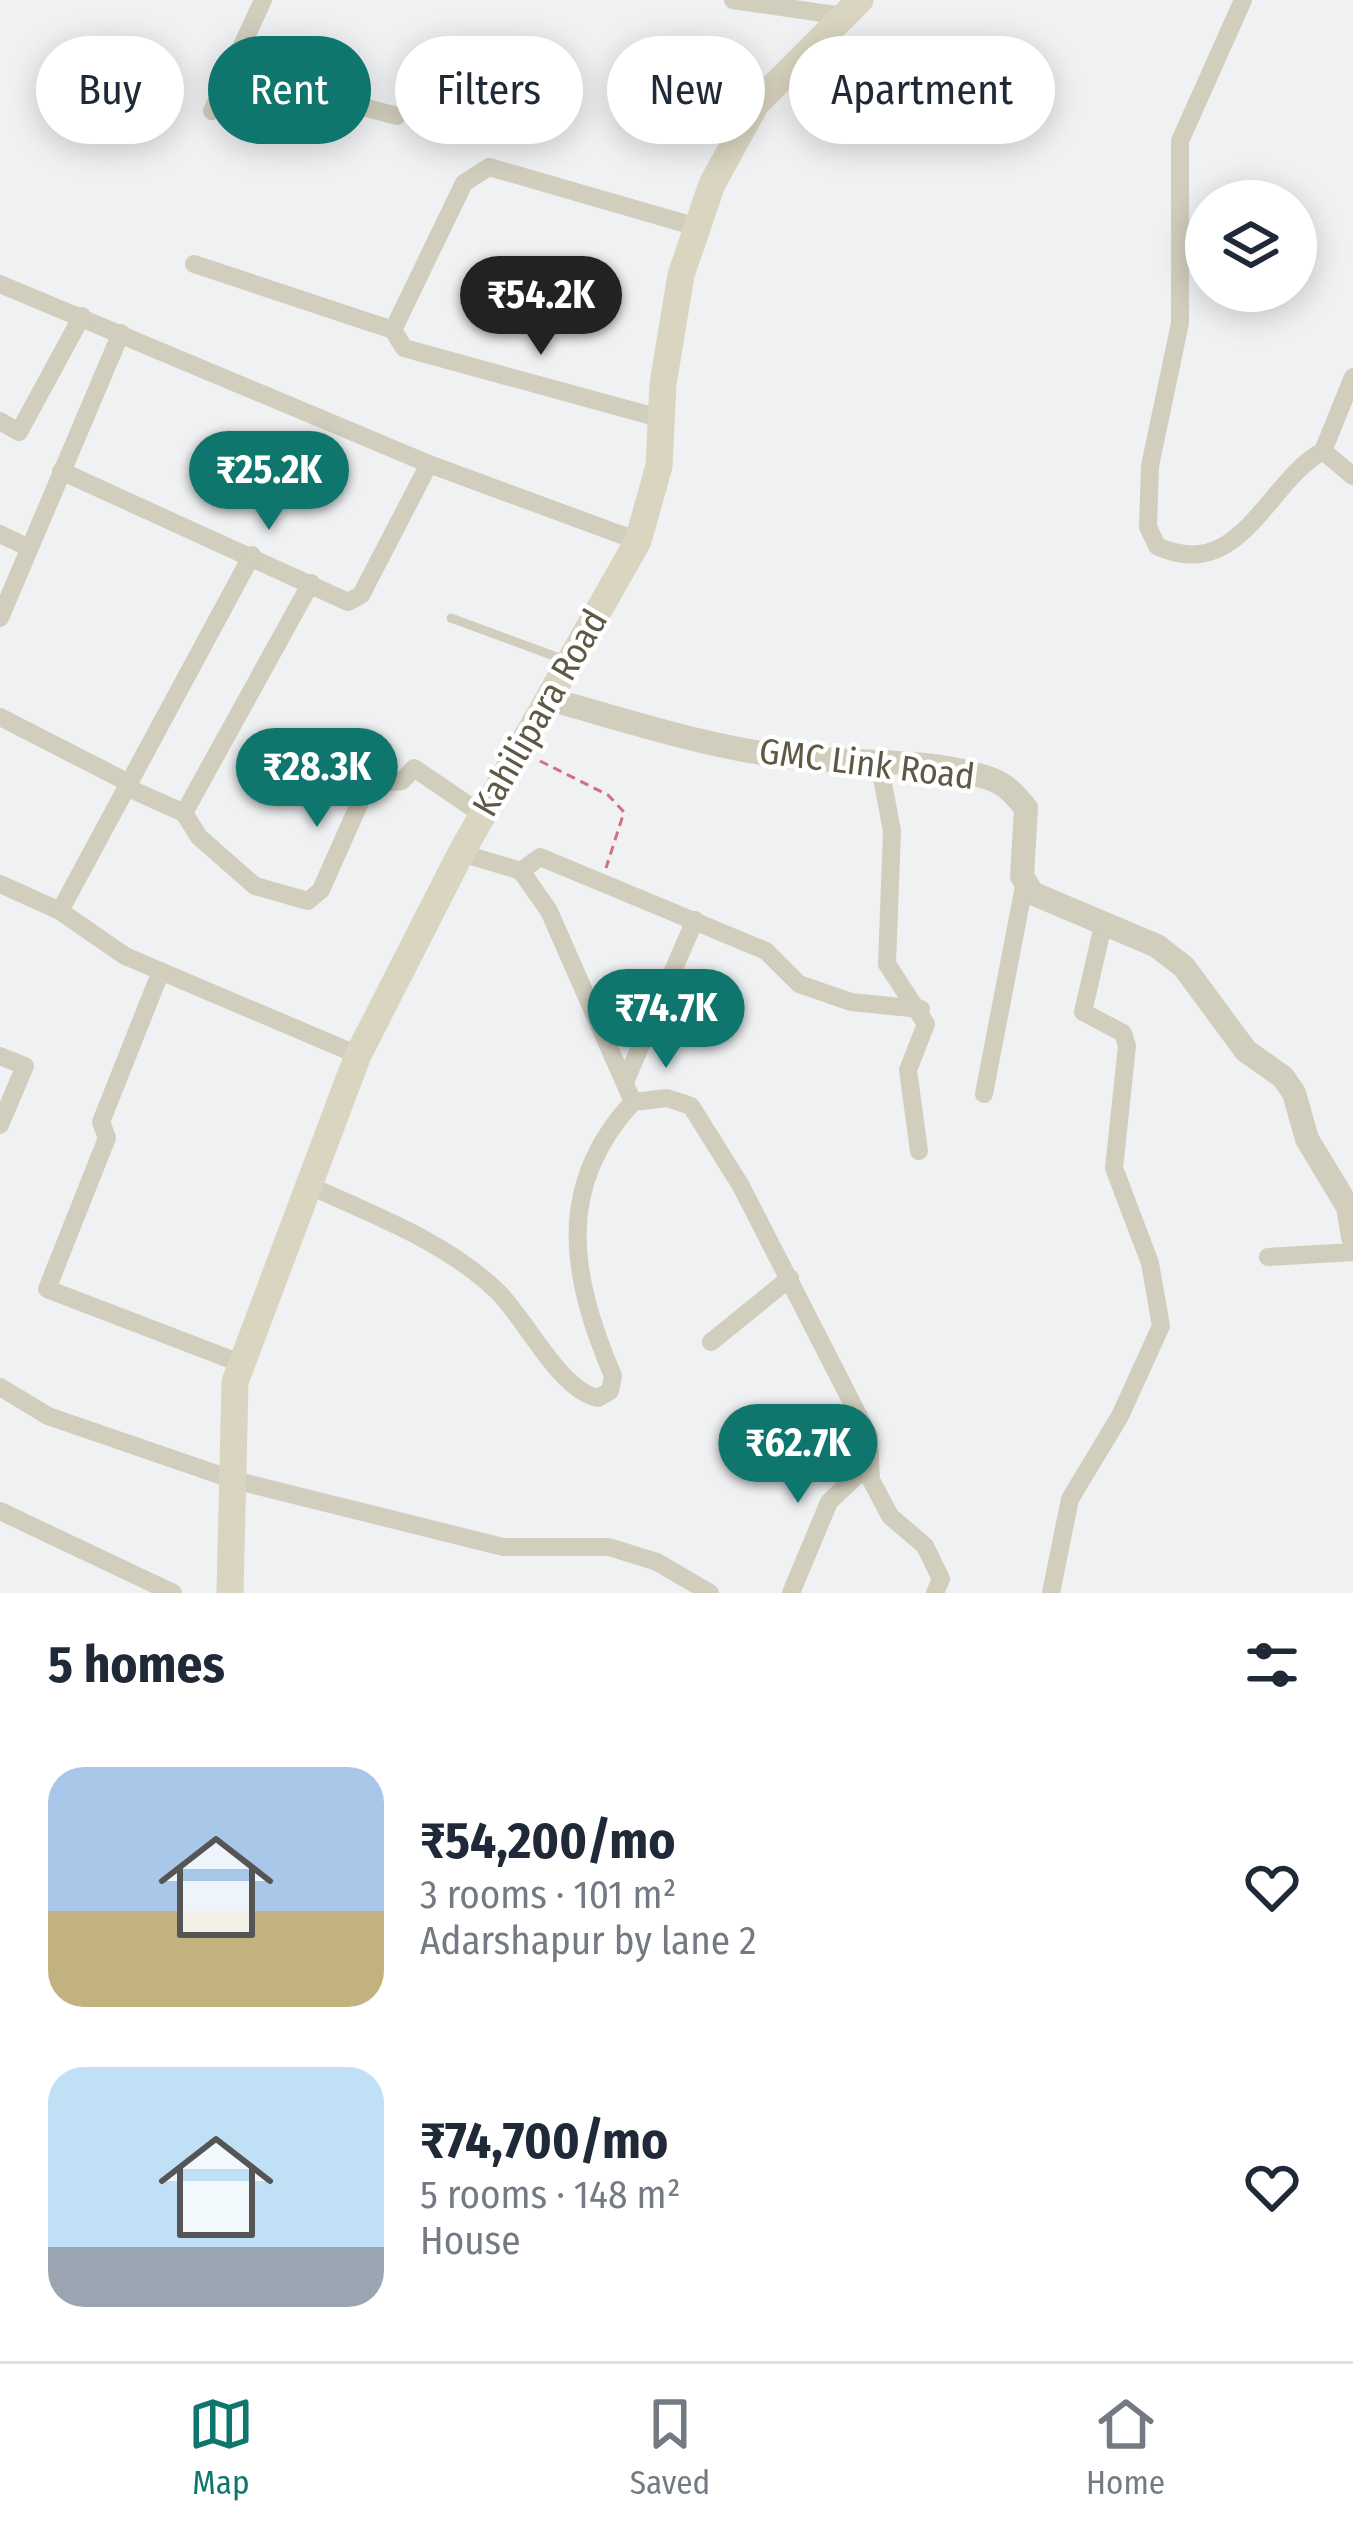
<!DOCTYPE html>
<html lang="en">
<head>
<meta charset="utf-8">
<style>
  :root { --surface:#fff; --page:#f2f2f3; --text:#1f2937; --muted:#747a83; --line:#e0e1e3; --accent:#0f766e }
  body { margin:0; font-family:"Fira Sans Condensed",sans-serif; background:var(--page); color:var(--text); height:100vh; display:flex; flex-direction:column; font-size:45px; white-space:nowrap }
  * { box-sizing:border-box; margin:0 }
  p { font-size:39px; color:var(--muted) }
  .icon { flex:none; width:66px; height:66px; fill:none; stroke:currentColor; stroke-width:2; stroke-linecap:round; stroke-linejoin:round }
  .map { position:relative; height:1593px; overflow:hidden }
  .panel { display:flex; flex-direction:column; background:var(--surface); flex:1 }
  .panel>* { flex:none }
  .banner { position:absolute; left:36px; top:36px; width:1281px; height:108px; display:flex; gap:24px }
  .fabs { position:absolute; left:1185px; top:180px; display:grid; gap:24px }
  .fabs a { display:grid; place-items:center; width:132px; height:132px; border-radius:50%; background:var(--surface); box-shadow:0 6px 30px #0003; font-size:60px }
  .price { position:absolute; translate:-50% -102px; padding:0 27px; border-radius:42px; background:var(--accent); color:#fff; font-size:39px; line-height:78px; filter:drop-shadow(0 3px 6px #0008) }
  .price::after { content:''; position:absolute; left:50%; top:72px; width:36px; height:27px; margin-left:-18px; background:inherit; clip-path:polygon(0 0,100% 0,50% 100%) }
  .price.current { background:#222; color:#fff }
  ul { padding:0; list-style:none }
  li { display:flex; align-items:center; gap:36px; height:300px; padding:0 48px }
  li span { display:grid; place-items:center; flex:none; width:336px; height:240px; border-radius:36px; color:#555 }
  li>.icon { margin-inline-start:auto }
  span .icon { width:144px; height:144px; fill:#fffc; stroke-width:1 }
  li b { font-size:51px }
  h2 { display:flex; justify-content:space-between; align-items:center; height:144px; padding:0 48px; font-size:51px }
  .tag { padding:0 42px; border-radius:54px; background:var(--surface); box-shadow:0 6px 30px #0003; font-size:42px; line-height:108px }
  .tag.current { background:var(--accent); color:#fff }
  .menu { display:flex; justify-content:space-around; align-items:center; height:168px; border-top:3px solid var(--line); background:var(--surface); font-size:33px; color:var(--muted) }
  .menu a { display:grid; justify-items:center; gap:6px }
  .menu .current { color:var(--accent) }
  .map>svg:first-child { display:block }
</style>
</head>
<body>
<div class="map">
<svg width="1353" height="1593" viewBox="0 0 1353 1593">
  <rect width="100%" height="100%" fill="#eff1f2"/>
  <g fill="none" stroke-linecap="round" stroke-linejoin="round">
    <!-- path -->
    <polyline stroke="#d36f80" stroke-width="3" stroke-dasharray="9 6" stroke-linecap="butt" points="540,761 608,795 624,812 606,868"/>
    <!-- service -->
    <polyline stroke="#d2cebe" stroke-width="9" points="451,618 565,660"/>
    <!-- minor -->
    <g stroke="#d2cebe" stroke-width="18">
      <polyline points="733,0 849,17"/>
      <path d="M1243 0 1180 141V323L1150 466 1148 527 1157 546C1240 585 1267 481 1323 451L1353 476"/>
      <polyline points="231,72 397,116"/>
      <polyline points="212,111 263,0"/>
      <polyline points="194,264 393,330"/>
      <polyline points="0,284 429,464 638,541"/>
      <polyline points="663,419 404,348 393,330 464,183 489,167 697,227"/>
      <polyline points="0,421 19,432 82,316"/>
      <polyline points="1323,451 1353,377"/>
      <polyline points="61,471 348,602 361,595 429,464"/>
      <polyline points="0,534 29,548"/>
      <polyline points="0,618 121,333"/>
      <polyline points="0,717 129,783"/>
      <polyline points="879,762 892,831 887,964 926,1024 908,1070 919,1151"/>
      <polyline points="126,787 184,813 199,837 255,886 308,901 321,890 368,784 402,781 414,768 483,815"/>
      <polyline points="184,813 311,583"/>
      <polyline points="461,853 521,871 549,911 633,1102"/>
      <polyline points="521,871 540,857 766,951 799,984 851,1002 921,1009"/>
      <polyline points="0,884 60,911 125,956 358,1055"/>
      <polyline points="60,911 252,555"/>
      <polyline points="161,971 101,1122 107,1138 47,1289 240,1363"/>
      <polyline points="0,1056 25,1066 0,1125"/>
      <polyline points="625,1082 695,920"/>
      <polyline points="984,1094 1025,881"/>
      <path d="M308 1185C373 1215 445 1241 497 1291 527 1320 559 1390 598 1398L610 1391 613 1376C571 1277 554 1187 633 1102L667 1098 691 1106 741 1186 869 1436 871 1480 890 1516 925 1546 941 1579 935 1593"/>
      <polyline points="1268,1257 1353,1252"/>
      <polyline points="711,1342 790,1278"/>
      <polyline points="0,1387 48,1416 234,1480 503,1547 609,1547 657,1562 710,1593"/>
      <polyline points="0,1511 173,1593"/>
      <polyline points="791,1593 829,1502 870,1463"/>
      <polyline points="1051,1593 1070,1499 1120,1416 1161,1326 1150,1263 1114,1168 1127,1046 1123,1033 1083,1012 1104,921"/>
    </g>
    <!-- tertiary -->
    <path stroke="#d2cebe" stroke-width="24" d="M549 699C628 721 709 748 791 757 856 764 928 757 991 779 1006 784 1016 796 1026 808L1022 876 1032 893 1157 946 1184 967 1246 1051 1283 1077 1294 1093 1307 1139 1348 1207 1353 1237"/>
    <!-- secondary -->
    <polyline stroke="#d9d5c0" stroke-width="27" points="230,1593 235,1382 358,1055 461,853 638,541 659,466 663,384 681,275 712,184 756,104 860,0"/>
  </g>
  <g text-anchor="middle" dominant-baseline="central" stroke-width="9" stroke-linejoin="round" paint-order="stroke">
    <!-- street labels -->
    <g font-size="36" fill="#5e5945" stroke="#fff">
      <text transform="translate(540 713) rotate(-60)">Kahilipara Road</text>
      <text transform="translate(867 764) rotate(7)">GMC Link Road</text>
    </g>
  </g>
</svg>
<div class="fabs">
<a><svg class="icon" aria-label="layers" viewBox="0 0 24 24"><path d="M12 4l9 5-9 5-9-5zM3 14l9 5 9-5"/></svg></a>
</div>
<b class="price current" style="left:541px;top:358px">₹54.2K</b>
<b class="price" style="left:269px;top:533px">₹25.2K</b>
<b class="price" style="left:317px;top:830px">₹28.3K</b>
<b class="price" style="left:666px;top:1071px">₹74.7K</b>
<b class="price" style="left:798px;top:1506px">₹62.7K</b>
<div class="banner">
<a class="tag">Buy</a>
<a class="tag current">Rent</a>
<a class="tag">Filters</a>
<a class="tag">New</a>
<a class="tag">Apartment</a>
</div>
</div>
<section class="panel">
<h2>5 homes<svg class="icon" aria-label="filters" viewBox="0 0 24 24"><path d="M4 7h16M4 17h16"/><circle cx="9" cy="7" r="2"/><circle cx="15" cy="17" r="2"/></svg></h2>
<ul>
<li><span style="background:linear-gradient(#a9c7e8 60%,#c2b280 0)"><svg class="icon" aria-label="home" viewBox="0 0 24 24"><path d="M3 11l9-7 9 7M6 9v11h12V9"/></svg></span><div><b>₹54,200/mo</b><p>3 rooms · 101 m²</p><p>Adarshapur by lane 2</p></div><svg class="icon" aria-label="heart" viewBox="0 0 24 24"><path d="M12 20l-8-8c-3-5 5-10 8-4 3-6 11-1 8 4z"/></svg></li>
<li><span style="background:linear-gradient(#bfe0f5 75%,#9aa5b1 0)"><svg class="icon" aria-label="home" viewBox="0 0 24 24"><path d="M3 11l9-7 9 7M6 9v11h12V9"/></svg></span><div><b>₹74,700/mo</b><p>5 rooms · 148 m²</p><p>House</p></div><svg class="icon" aria-label="heart" viewBox="0 0 24 24"><path d="M12 20l-8-8c-3-5 5-10 8-4 3-6 11-1 8 4z"/></svg></li>
</ul>
</section>
<nav class="menu">
<a class="current"><svg class="icon" aria-label="map" viewBox="0 0 24 24"><path d="M3 6l6-2 6 2 6-2v14l-6 2-6-2-6 2zM9 4v14M15 6v14"/></svg>Map</a>
<a><svg class="icon" aria-label="saved" viewBox="0 0 24 24"><path d="M7 4h10v16l-5-4-5 4z"/></svg>Saved</a>
<a><svg class="icon" aria-label="home" viewBox="0 0 24 24"><path d="M3 11l9-7 9 7M6 9v11h12V9"/></svg>Home</a>
</nav>
</body>
</html>
